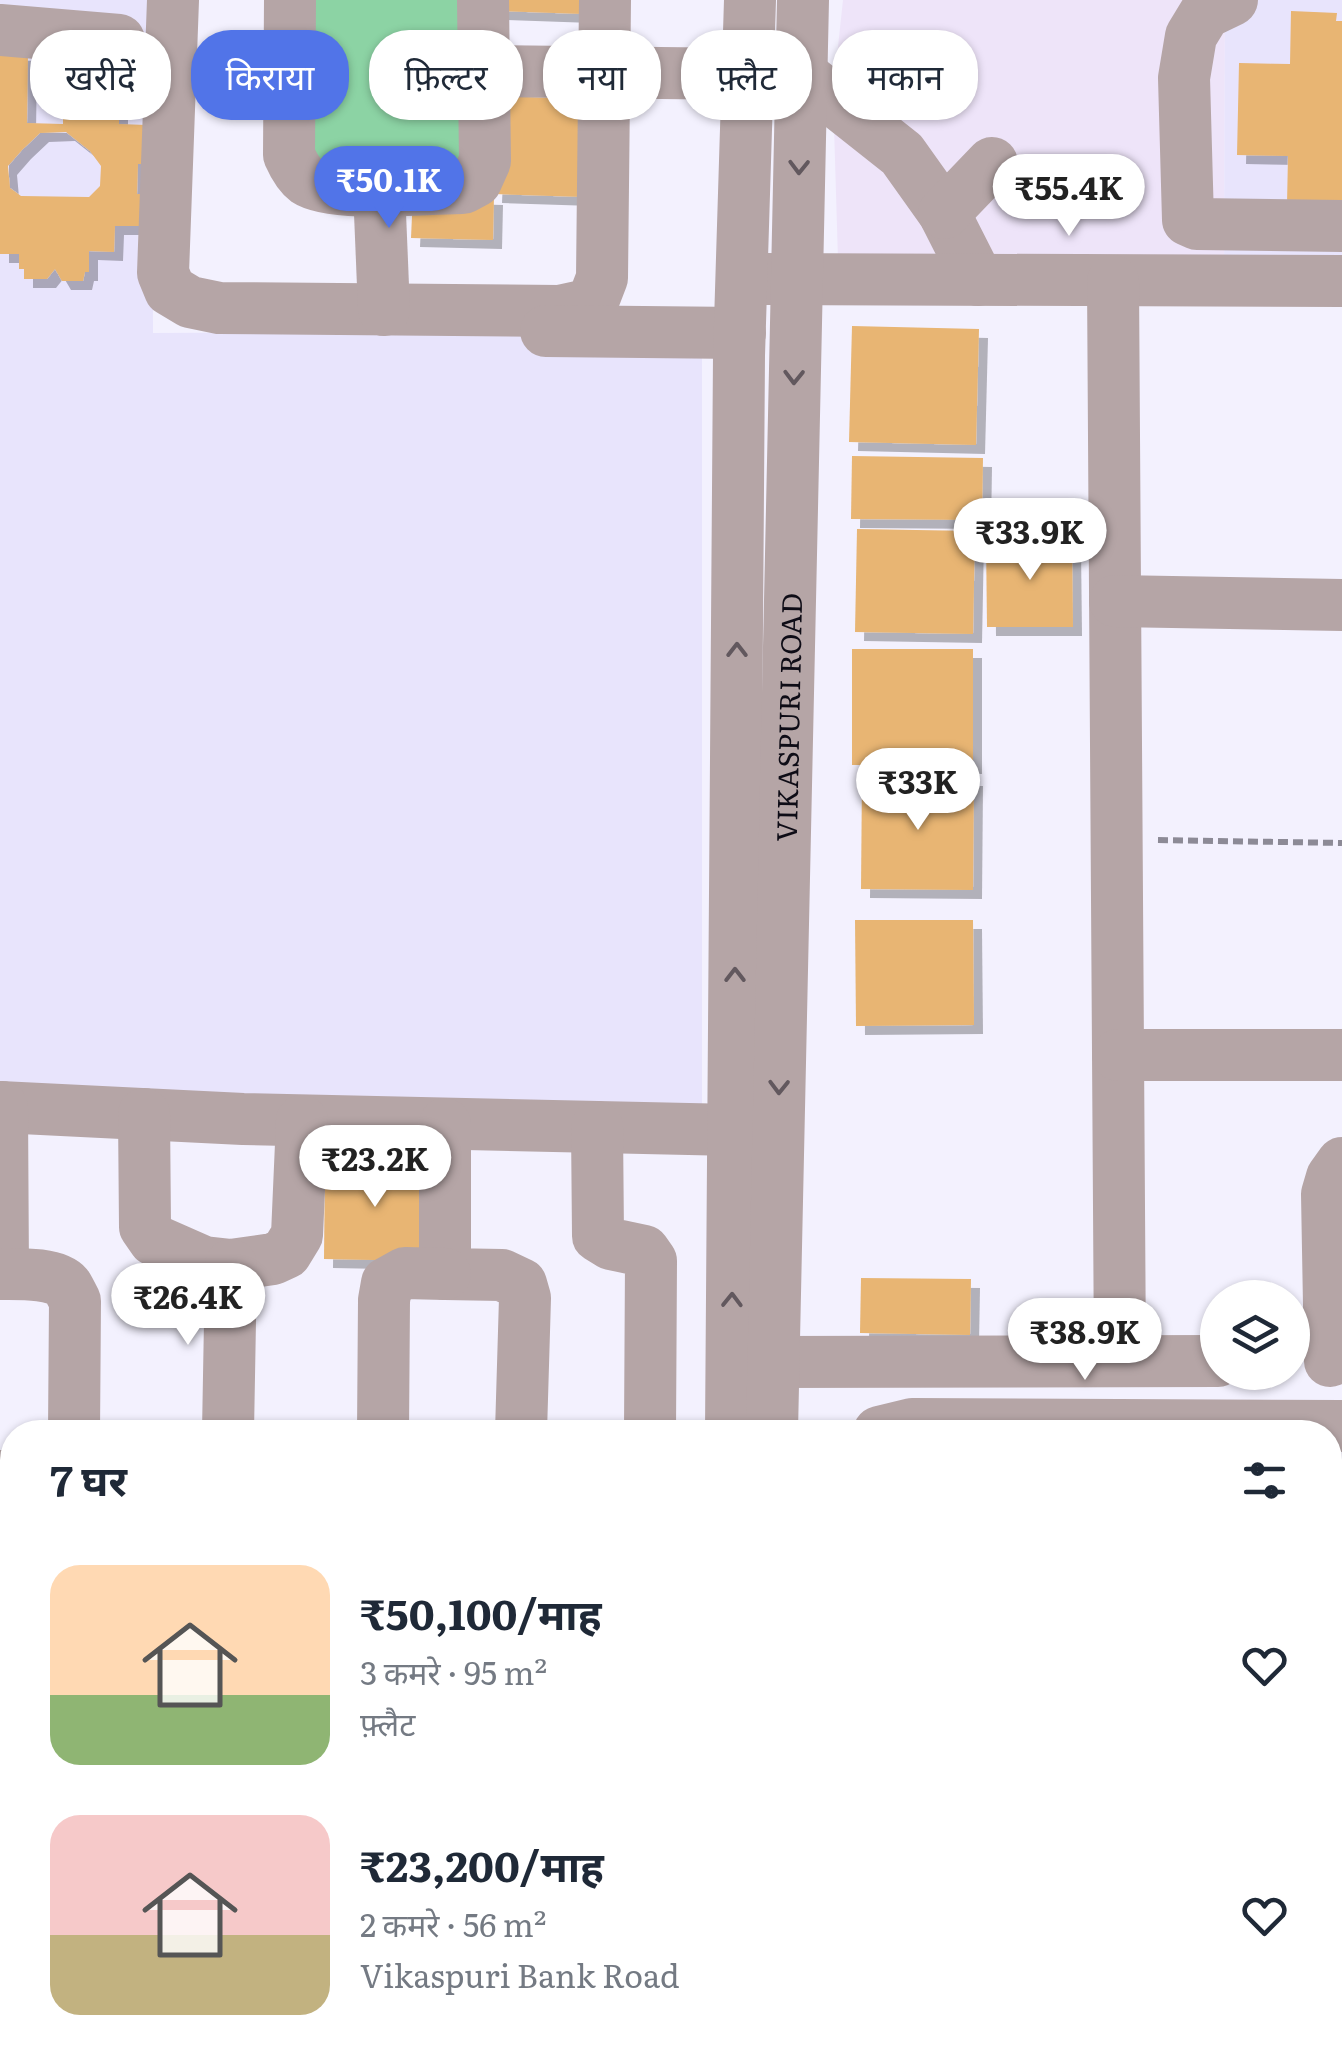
<!DOCTYPE html>
<html lang="hi">
<head>
<meta charset="utf-8">
<style>
  :root { --surface:#fff; --page:#f2f2f3; --text:#1f2937; --muted:#747a83; --accent:#5174e8 }
  body { margin:0; font-family:Literata,"Noto Sans Devanagari",serif; background:var(--page); color:var(--text); height:100vh; display:flex; flex-direction:column; font-size:38px; white-space:nowrap }
  * { box-sizing:border-box; margin:0 }
  p { font-size:32px; color:var(--muted) }
  .icon { flex:none; width:55px; height:55px; fill:none; stroke:currentColor; stroke-width:2; stroke-linecap:round; stroke-linejoin:round }
  .map { position:relative; flex:1; overflow:hidden }
  .sheet { position:absolute; left:0px; top:1420px; width:1342px; height:642px; display:flex; flex-direction:column; background:var(--surface); border-radius:40px 40px 0 0; box-shadow:0 2px 8px #0004 }
  .sheet>* { flex:none }
  .guide { position:absolute; left:30px; top:30px; width:1282px; height:90px; display:flex; gap:20px }
  .tools { position:absolute; left:1200px; top:1280px; display:grid; gap:20px }
  .tools a { display:grid; place-items:center; width:110px; height:110px; border-radius:50%; background:var(--surface); box-shadow:0 2px 8px #0004; font-size:50px }
  .price { position:absolute; translate:-50% -85px; padding:0 22px; border-radius:35px; background:#fff; color:#222; font-size:32px; line-height:65px; filter:drop-shadow(0 2px 5px #0008) }
  .price::after { content:''; position:absolute; left:50%; top:60px; width:30px; height:22px; margin-left:-15px; background:inherit; clip-path:polygon(0 0,100% 0,50% 100%) }
  .price.current { background:var(--accent); color:#fff }
  ul { padding:0; list-style:none }
  li { display:flex; align-items:center; gap:30px; height:250px; padding:0 50px }
  li span { display:grid; place-items:center; flex:none; width:280px; height:200px; border-radius:30px; color:#555 }
  li>.icon { margin-inline-start:auto }
  span .icon { width:120px; height:120px; fill:#fffc; stroke-width:1 }
  li b { font-size:42px }
  h2 { display:flex; justify-content:space-between; align-items:center; height:120px; padding:0 50px; font-size:42px }
  .tag { padding:0 35px; border-radius:40px; background:var(--surface); box-shadow:0 2px 8px #0004; font-size:35px; line-height:90px }
  .tag.current { background:var(--accent); color:#fff }
  .map>svg:first-child { display:block }
</style>
</head>
<body>
<div class="map">
<svg width="1342" height="2062" viewBox="0 0 1342 2062">
  <defs>
    <filter id="shadow"><feDropShadow dx="9" dy="9" stdDeviation="0" flood-color="#0004"/></filter>
  </defs>
  <rect width="100%" height="100%" fill="#f3f1fe"/>
  <!-- commercial -->
  <polygon fill="#eee4f9" points="843,0 1225,0 1224,266 838,260 833,93"/>
  <!-- built -->
  <g fill="#e8e4fc">
    <polygon points="0,0 152,0 153,333 702,330 702,1105 0,1088"/>
    <polygon points="1225,0 1342,0 1342,267 1224,266"/>
  </g>
  <!-- green -->
  <polygon fill="#8cd3a4" points="296,0 464,0 464,176 296,175"/>
  <!-- building -->
  <g fill="#e8b573" fill-rule="evenodd" filter="url(#shadow)">
    <polygon points="495,0 583,0 583,14 495,11"/>
    <polygon points="1291,11 1337,13 1336,21 1342,21 1342,216 1287,204 1288,156 1237,155 1239,63 1290,64"/>
    <path d="M0 51 28 52 27 123 63 124V108H52V72H89V104H119V124L147 125 146 164H138L137 194H146V226H115L114 252 89 251V272H85L83 281H62L55 269 47 279H24V269H19V254H0ZM66 132 90 151 101 166 100 186 89 197 21 196 10 188 8 166 22 150 40 133Z"/>
    <polygon points="497,96 587,99 584,197 493,194"/>
    <polygon points="413,194 494,196 493,240 411,238"/>
    <polygon points="852,326 979,329 976,445 849,442"/>
    <polygon points="852,456 983,458 982,520 851,519"/>
    <polygon points="857,529 975,531 973,634 855,632"/>
    <polygon points="986,539 1072,539 1073,627 987,627"/>
    <rect x="852" y="649" width="121" height="116"/>
    <polygon points="862,776 974,777 973,890 861,889"/>
    <polygon points="855,920 973,920 974,1025 856,1026"/>
    <polygon points="325,1159 426,1161 424,1261 324,1259"/>
    <polygon points="861,1278 971,1279 970,1335 860,1333"/>
  </g>
  <g fill="none" stroke-linecap="round" stroke-linejoin="round">
    <!-- path -->
    <polyline stroke="#8c8a96" stroke-width="6" stroke-dasharray="10 5" stroke-linecap="butt" points="1158,840 1342,843"/>
    <!-- minor -->
    <g stroke="#b5a5a6" stroke-width="52">
      <polyline points="173,0 163,273 170,290 190,302 219,308 560,311 592,304 602,278 605,0"/>
      <path d="M290 0 289 155C293 164 298 174 306 180 333 198 428 188 463 188L476 181 485 161 483 0"/>
      <polyline points="1232,0 1205,13 1191,36 1184,78 1188,220 1197,224 1342,226"/>
      <polyline points="0,30 119,40"/>
      <polyline points="484,71 748,74"/>
      <polyline points="801,74 902,154 944,213 978,280"/>
      <polyline points="379,189 384,310"/>
      <polyline points="944,213 992,163"/>
      <polyline points="763,279 1342,281"/>
      <polyline points="1113,281 1120,1361"/>
      <polyline points="546,331 740,333"/>
      <polyline points="1115,601 1342,605"/>
      <polyline points="1118,1055 1342,1055"/>
      <polyline points="0,1107 243,1119 734,1130"/>
      <polyline points="144,1114 145,1227 154,1240 204,1262 231,1265 273,1259 286,1253 297,1235 302,1121"/>
      <polyline points="445,1124 445,1274 502,1275 521,1284 525,1298 521,1432"/>
      <polyline points="597,1127 598,1236 611,1244 644,1251 651,1261 650,1432"/>
      <polyline points="0,1274 3,1274 2,1107"/>
      <path d="M3 1274C20 1274 56 1273 67 1286 69 1289 74 1299 75 1301L74 1432"/>
      <polyline points="1330,1361 1327,1194 1332,1177 1342,1163"/>
      <polyline points="740,1371 773,1362 1218,1361"/>
      <polyline points="228,1432 231,1265"/>
      <polyline points="383,1432 384,1300 387,1283 405,1273 445,1274"/>
      <polyline points="731,1432 739,355 750,0"/>
      <path id="s1" d="M772 1432 803 0"/>
      <polyline points="879,1432 912,1424 1342,1426"/>
      <polyline points="0,1476 12,1476"/>
      <polyline points="0,1766 12,1766"/>
      <polyline points="3,1824 1,1955 5,2062"/>
      <polyline points="1330,1908 1342,1911"/>
      <polyline points="297,2050 298,2062"/>
      <polyline points="585,2050 585,2062"/>
      <polyline points="1245,2050 1287,2062"/>
      <polyline points="155,2062 156,2050"/>
      <polyline points="440,2062 441,2050"/>
      <polyline points="717,2062 718,2050"/>
      <polyline points="759,2062 759,2050"/>
      <polyline points="1047,2062 1049,2050"/>
    </g>
  </g>
  <!-- one-way arrows -->
  <defs><path id="oneway-chevron" d="M-2-3.5L2.5 0L-2 3.5" fill="none" stroke-width="1.6" stroke-linecap="round" stroke-linejoin="round" transform="scale(2.5)"/></defs>
  <g stroke="#62585e">
    <use href="#oneway-chevron" transform="translate(799 167) rotate(91)"/>
    <use href="#oneway-chevron" transform="translate(794 377) rotate(91)"/>
    <use href="#oneway-chevron" transform="translate(737 650) rotate(-90)"/>
    <use href="#oneway-chevron" transform="translate(735 975) rotate(-90)"/>
    <use href="#oneway-chevron" transform="translate(779 1087) rotate(91)"/>
    <use href="#oneway-chevron" transform="translate(732 1300) rotate(-89)"/>
  </g>
  <g text-anchor="middle" dominant-baseline="central" stroke-width="10" stroke-linejoin="round" paint-order="stroke">
    <!-- street labels -->
    <g font-size="28" fill="#0e0c16" stroke="#f3f1fe">
      <text stroke="none"><textPath href="#s1" startOffset="715">VIKASPURI ROAD</textPath></text>
    </g>
  </g>
</svg>
<div class="tools">
<a><svg class="icon" aria-label="layers" viewBox="0 0 24 24"><path d="M12 4l9 5-9 5-9-5zM3 14l9 5 9-5"/></svg></a>
</div>
<b class="price current" style="left:389px;top:231px">₹50.1K</b>
<b class="price" style="left:1069px;top:239px">₹55.4K</b>
<b class="price" style="left:1030px;top:583px">₹33.9K</b>
<b class="price" style="left:918px;top:833px">₹33K</b>
<b class="price" style="left:375px;top:1210px">₹23.2K</b>
<b class="price" style="left:188px;top:1348px">₹26.4K</b>
<b class="price" style="left:1085px;top:1383px">₹38.9K</b>
<div class="guide">
<a class="tag">खरीदें</a>
<a class="tag current">किराया</a>
<a class="tag">फ़िल्टर</a>
<a class="tag">नया</a>
<a class="tag">फ़्लैट</a>
<a class="tag">मकान</a>
</div>
<section class="sheet">
<h2>7 घर<svg class="icon" aria-label="filters" viewBox="0 0 24 24"><path d="M4 7h16M4 17h16"/><circle cx="9" cy="7" r="2"/><circle cx="15" cy="17" r="2"/></svg></h2>
<ul>
<li><span style="background:linear-gradient(#ffd9b3 65%,#8fb573 0)"><svg class="icon" aria-label="home" viewBox="0 0 24 24"><path d="M3 11l9-7 9 7M6 9v11h12V9"/></svg></span><div><b>₹50,100/माह</b><p>3 कमरे · 95 m²</p><p>फ़्लैट</p></div><svg class="icon" aria-label="heart" viewBox="0 0 24 24"><path d="M12 20l-8-8c-3-5 5-10 8-4 3-6 11-1 8 4z"/></svg></li>
<li><span style="background:linear-gradient(#f6c9c9 60%,#c2b280 0)"><svg class="icon" aria-label="home" viewBox="0 0 24 24"><path d="M3 11l9-7 9 7M6 9v11h12V9"/></svg></span><div><b>₹23,200/माह</b><p>2 कमरे · 56 m²</p><p>Vikaspuri Bank Road</p></div><svg class="icon" aria-label="heart" viewBox="0 0 24 24"><path d="M12 20l-8-8c-3-5 5-10 8-4 3-6 11-1 8 4z"/></svg></li>
</ul>
</section>
</div>
</body>
</html>
